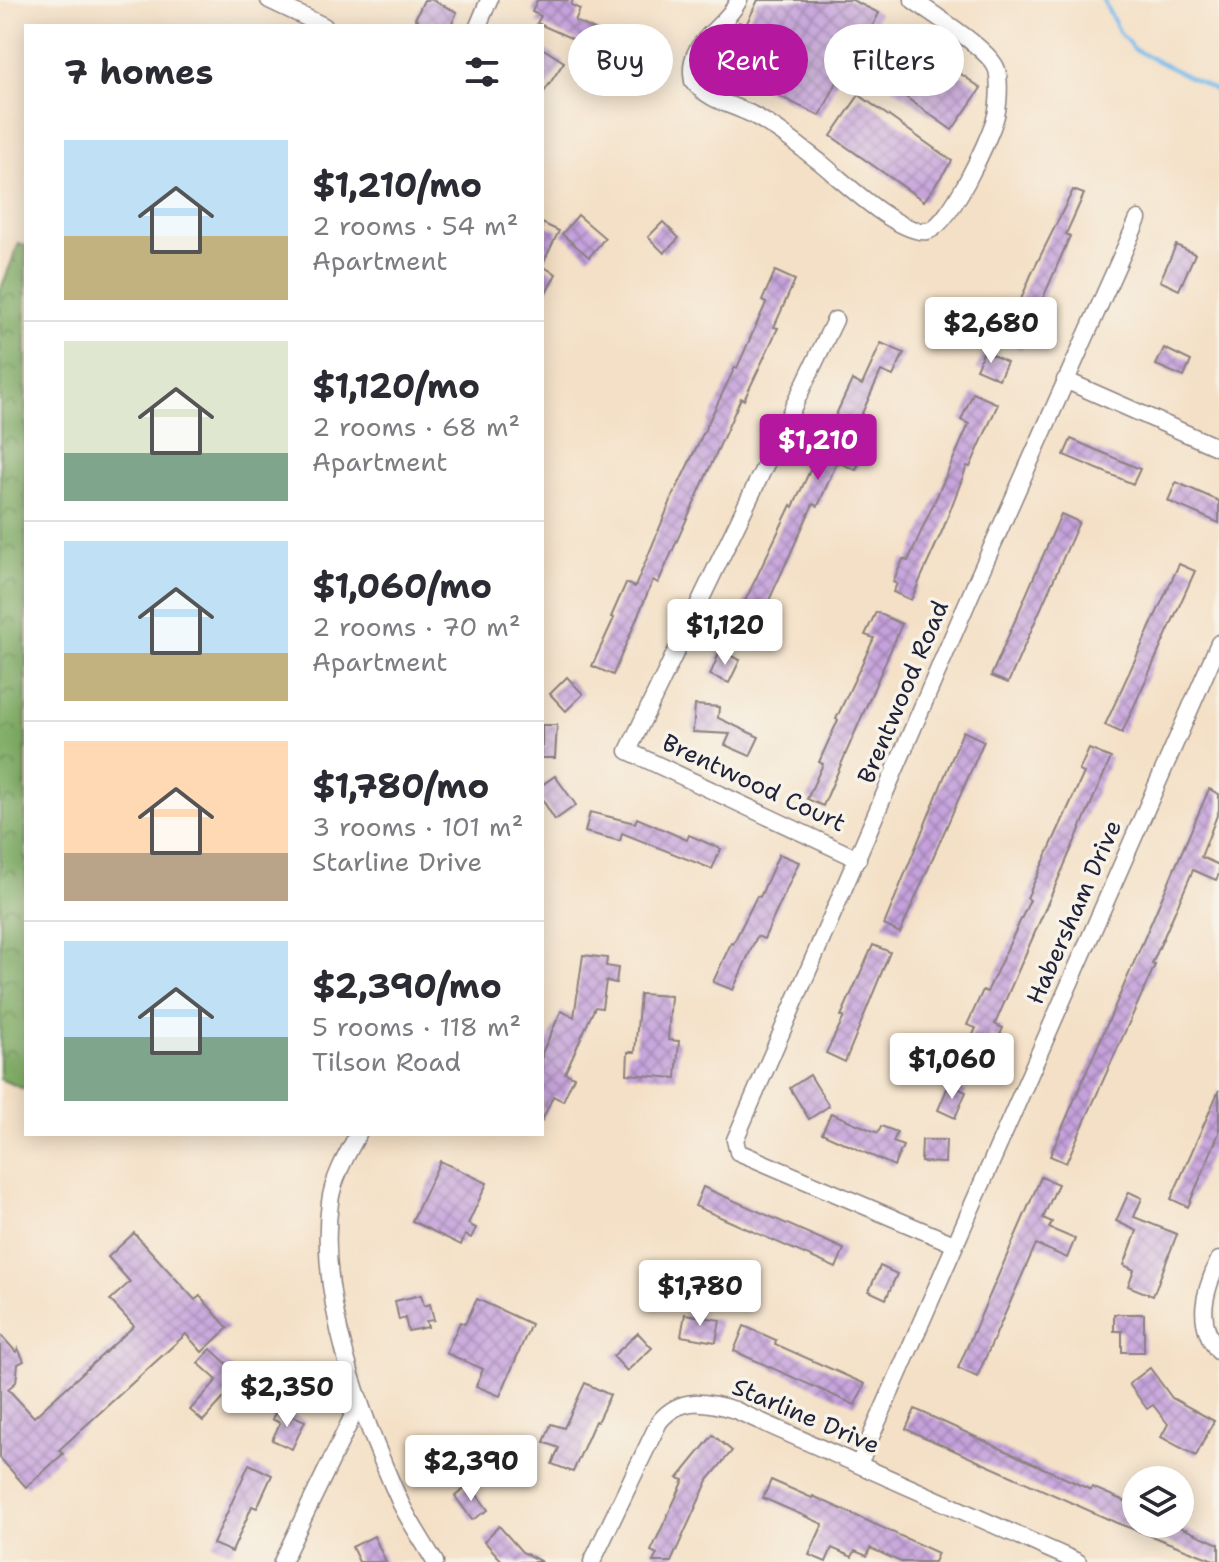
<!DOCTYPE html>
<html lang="en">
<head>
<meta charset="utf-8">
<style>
  :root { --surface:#fff; --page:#f7f7f7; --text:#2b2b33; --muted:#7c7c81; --line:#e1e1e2; --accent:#b5179e }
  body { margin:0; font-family:"Shantell Sans",sans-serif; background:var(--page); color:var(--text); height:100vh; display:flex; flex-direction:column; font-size:30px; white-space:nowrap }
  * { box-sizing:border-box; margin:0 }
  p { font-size:26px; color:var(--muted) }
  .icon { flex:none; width:44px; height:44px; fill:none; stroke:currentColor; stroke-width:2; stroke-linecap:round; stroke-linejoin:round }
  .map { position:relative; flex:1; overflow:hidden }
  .sheet { position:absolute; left:24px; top:24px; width:520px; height:1112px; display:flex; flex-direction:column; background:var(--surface); border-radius:0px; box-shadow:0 4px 20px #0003 }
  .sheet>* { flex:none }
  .banner { position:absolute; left:568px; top:24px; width:530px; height:72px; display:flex; gap:16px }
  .fabs { position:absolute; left:1122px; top:1466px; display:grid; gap:16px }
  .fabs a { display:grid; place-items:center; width:72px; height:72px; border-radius:50%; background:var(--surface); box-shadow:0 4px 20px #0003; font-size:40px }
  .price { position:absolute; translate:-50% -68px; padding:0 18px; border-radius:8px; background:#fff; color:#222; font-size:26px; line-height:52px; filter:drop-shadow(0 2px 4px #0008) }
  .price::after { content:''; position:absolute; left:50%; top:48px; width:24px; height:18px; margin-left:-12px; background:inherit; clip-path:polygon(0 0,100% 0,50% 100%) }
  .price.active { background:var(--accent); color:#fff }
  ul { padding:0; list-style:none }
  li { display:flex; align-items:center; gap:24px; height:200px; padding:0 40px }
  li+li { border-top:2px solid var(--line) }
  li span { display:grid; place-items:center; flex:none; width:224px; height:160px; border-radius:0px; color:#555 }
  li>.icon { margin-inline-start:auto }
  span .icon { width:96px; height:96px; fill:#fffc; stroke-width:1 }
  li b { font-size:34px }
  h2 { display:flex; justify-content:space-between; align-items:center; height:96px; padding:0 40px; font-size:34px }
  .chip { padding:0 28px; border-radius:36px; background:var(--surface); box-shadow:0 4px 20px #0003; font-size:28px; line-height:72px }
  .chip.active { background:var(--accent); color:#fff }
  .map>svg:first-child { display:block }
</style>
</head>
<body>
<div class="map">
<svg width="1219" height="1562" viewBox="0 0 1219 1562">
  <defs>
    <pattern id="forest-crowns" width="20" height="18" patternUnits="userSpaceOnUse" patternTransform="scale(2)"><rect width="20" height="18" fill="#82af67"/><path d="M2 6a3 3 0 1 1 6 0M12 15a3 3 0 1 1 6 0" fill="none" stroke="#6a8e56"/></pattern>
    <pattern id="building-cross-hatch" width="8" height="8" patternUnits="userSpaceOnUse" patternTransform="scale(2)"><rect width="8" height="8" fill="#c6a2dc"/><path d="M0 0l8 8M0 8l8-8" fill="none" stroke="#a084b4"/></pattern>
  </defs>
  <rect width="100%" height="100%" fill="#f7f3e8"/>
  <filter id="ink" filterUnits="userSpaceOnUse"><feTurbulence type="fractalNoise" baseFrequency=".0125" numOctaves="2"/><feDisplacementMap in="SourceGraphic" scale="16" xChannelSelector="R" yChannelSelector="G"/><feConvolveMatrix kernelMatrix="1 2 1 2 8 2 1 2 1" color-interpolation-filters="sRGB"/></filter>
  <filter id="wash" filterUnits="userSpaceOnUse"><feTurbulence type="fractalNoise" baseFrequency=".006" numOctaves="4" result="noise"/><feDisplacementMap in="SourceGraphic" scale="32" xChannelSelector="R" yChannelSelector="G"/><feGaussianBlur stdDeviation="1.8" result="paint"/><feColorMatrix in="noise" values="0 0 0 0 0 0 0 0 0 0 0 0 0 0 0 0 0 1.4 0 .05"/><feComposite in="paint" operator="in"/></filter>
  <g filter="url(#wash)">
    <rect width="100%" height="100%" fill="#f4e0c6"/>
    <!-- forest -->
    <polygon fill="url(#forest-crowns)" stroke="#526851" stroke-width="2" points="19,243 26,246 26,1090 0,1079 0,291"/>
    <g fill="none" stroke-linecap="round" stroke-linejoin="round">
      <!-- stream -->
      <polyline stroke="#76baec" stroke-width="4" points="1103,0 1120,33 1135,50 1219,92"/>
    </g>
    <g id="blocks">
      <!-- building -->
      <g fill="url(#building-cross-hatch)">
        <polygon points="424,0 432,0 457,12 451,26 430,26 415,19"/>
        <polygon points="537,0 573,0 571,5 580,9 575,21 606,35 597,56 580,48 582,43 537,23 541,16 532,12"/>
        <polygon points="758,0 852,0 879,13 857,57 851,54 820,116 717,66 739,22 746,25"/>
        <polygon points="901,32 981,88 952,130 872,73"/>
        <polygon points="542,48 564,62 542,95"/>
        <polygon points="859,95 952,161 924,201 831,136"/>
        <polygon points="1073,190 1084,194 1066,234 1070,236 1021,349 1004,341 1031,275"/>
        <polygon points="578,215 605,238 589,257 562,234"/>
        <polygon points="663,222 679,238 664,253 648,237"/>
        <polygon points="542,223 559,231 542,265"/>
        <polygon points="1176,245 1195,254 1179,290 1160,281"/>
        <polygon points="542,266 556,274 542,301"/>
        <polygon points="775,271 795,280 774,327 778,328 744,400 741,398 658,583 653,580 613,675 592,666 614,618 611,617 626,583 635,587 672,498 735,367 737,368 766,303 762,301"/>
        <polygon points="881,343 904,353 893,376 881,371 854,431 858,432 851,449 863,454 856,470 837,462 818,506 813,504 756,629 736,620 791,505 793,507 852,380 862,385"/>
        <polygon points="1164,348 1191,361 1184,377 1156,365"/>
        <polygon points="984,351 1007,362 999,379 976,369"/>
        <polygon points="973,393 998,404 970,467 967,466 943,529 911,600 893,592 897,584 893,582 903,559 908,561 969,424 961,420"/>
        <polygon points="1071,439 1140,469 1133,484 1064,455"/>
        <polygon points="1176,482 1219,501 1219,523 1168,501"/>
        <polygon points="1061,514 1079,522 1008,683 991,676"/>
        <polygon points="1179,564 1195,571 1122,733 1105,725"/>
        <polygon points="876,612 902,624 823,806 807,799 823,764 819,762 838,720 836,719 874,638 865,635"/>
        <polygon points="720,651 740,660 729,683 710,675"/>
        <polygon points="567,677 583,694 566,711 550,694"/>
        <polygon points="695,705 719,707 718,718 759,737 750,756 725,745 730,734 693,732"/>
        <polygon points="542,725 557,725 555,758 542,758"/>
        <polygon points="963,731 984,741 900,933 884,925"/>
        <polygon points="1089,749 1111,758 995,1024 1003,1028 998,1039 990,1035 975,1069 960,1063 976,1028 967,1025 983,990 987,992 1030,900 1027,898 1084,773 1079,771"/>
        <polygon points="555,776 576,805 555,820 542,799 542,785"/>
        <polygon points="1209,789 1219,794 1219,810 1201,857 1219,865 1219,874 1216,880 1193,870 1152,964 1155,965 1066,1163 1050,1156"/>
        <polygon points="590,812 635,823 637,818 687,840 689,835 721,849 712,869 622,833 620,841 585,832"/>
        <polygon points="779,854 799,862 764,939 757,936 733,990 713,982 731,943 733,944 757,896 760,897"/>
        <polygon points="873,945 890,952 845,1062 826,1053 844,1017 841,1016"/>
        <polygon points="583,955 607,958 606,966 618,968 616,983 606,981 602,1008 595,1007 565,1073 574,1077 563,1101 553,1096 542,1121 542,1053 561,1011 574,1017"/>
        <polygon points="640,994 671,996 668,1040 679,1041 676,1078 627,1074 628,1052 635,1052"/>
        <polygon points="810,1075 829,1106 809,1119 790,1088"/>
        <polygon points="949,1084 966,1092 955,1118 938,1110"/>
        <polygon points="1219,1090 1219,1133 1188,1207 1171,1199"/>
        <polygon points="831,1113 878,1133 881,1126 897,1132 893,1142 903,1146 894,1166 822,1133"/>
        <polygon points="922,1140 946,1140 945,1163 921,1162"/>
        <polygon points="440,1161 487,1183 468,1224 476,1228 471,1238 465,1235 461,1245 412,1221"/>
        <polygon points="1041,1177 1058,1184 1043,1218 1052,1222 1049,1228 1075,1239 1067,1258 1036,1244 977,1377 958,1368"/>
        <polygon points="703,1187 844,1249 836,1268 695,1206"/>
        <polygon points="1129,1192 1142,1198 1134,1217 1177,1234 1153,1296 1128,1286 1134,1270 1124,1265 1137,1231 1116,1221"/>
        <polygon points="134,1233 195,1300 200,1296 228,1328 202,1352 186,1334 59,1450 63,1454 26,1487 0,1458 0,1334 16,1352 18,1348 24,1361 18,1364 16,1382 8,1389 34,1417 134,1326 110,1300 130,1282 108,1257"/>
        <polygon points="880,1266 897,1274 886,1299 869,1291"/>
        <polygon points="421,1295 424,1306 430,1304 434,1320 426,1321 428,1327 408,1331 405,1318 399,1320 395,1301"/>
        <polygon points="477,1299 531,1324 500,1396 476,1386 483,1369 446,1353 460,1322 465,1324"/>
        <polygon points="685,1314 720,1320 716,1342 681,1336"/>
        <polygon points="1114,1314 1144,1314 1144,1352 1122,1352 1122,1331 1114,1331"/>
        <polygon points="744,1326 776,1340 775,1344 865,1384 855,1405 734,1351"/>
        <polygon points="638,1333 652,1348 627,1371 613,1356"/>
        <polygon points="211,1349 242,1378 203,1421 190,1410 217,1380 198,1363"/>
        <polygon points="1150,1368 1172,1398 1214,1421 1196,1456 1161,1437 1168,1424 1153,1405 1147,1409 1129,1384"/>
        <polygon points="585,1383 610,1395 597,1422 595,1421 573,1472 552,1464 559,1448 544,1442 551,1424 564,1428"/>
        <polygon points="277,1409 305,1421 292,1449 272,1440 280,1423 272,1419"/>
        <polygon points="915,1409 1091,1490 1092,1487 1136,1506 1136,1524 1173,1524 1219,1544 1219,1562 1117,1523 906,1429"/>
        <polygon points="713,1435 732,1451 708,1480 671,1562 653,1562 657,1554 651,1551 684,1480 678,1478"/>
        <polygon points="249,1464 272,1475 257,1508 252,1506 232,1552 213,1544"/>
        <polygon points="771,1480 812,1498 813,1496 938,1553 934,1562 901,1562 870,1548 867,1556 855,1551 852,1557 832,1548 826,1562 809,1555 823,1524 763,1498"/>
        <polygon points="470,1485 488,1510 472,1520 455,1496"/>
        <polygon points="499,1526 522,1552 542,1562 503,1562 484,1541"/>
        <polygon points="374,1536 386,1562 359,1562 352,1547"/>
      </g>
    </g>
  </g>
  <g filter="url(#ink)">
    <use href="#blocks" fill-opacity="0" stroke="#8b8180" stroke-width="2"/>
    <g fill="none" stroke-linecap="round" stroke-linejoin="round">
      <defs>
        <g id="minor">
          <polyline points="269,0 324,26"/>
          <path d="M739 0C723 32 685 40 693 81 708 100 730 104 751 114 776 127 799 146 821 163 843 181 899 235 927 231 949 228 988 141 995 119 999 107 1000 82 997 70 991 50 932 14 913 0"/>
          <polyline points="478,26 489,0"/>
          <polyline points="835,320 628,751 858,859"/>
          <polyline points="1065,380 1219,448"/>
          <path d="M358 1134C347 1154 333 1178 330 1202 317 1299 361 1416 401 1504 411 1524 424 1543 435 1562"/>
          <polyline points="954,1244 738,1152 735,1140 974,587 1138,219"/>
          <path d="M1219 1260C1204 1292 1195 1322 1219 1352"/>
          <polyline points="859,1464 1219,643"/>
          <polyline points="282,1562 359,1403"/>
          <path d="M592 1562 659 1422C680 1396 706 1401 735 1410L1078 1562"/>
        </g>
      </defs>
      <!-- minor casing -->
      <use href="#minor" stroke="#8b8180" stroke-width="19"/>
      <!-- minor -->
      <use href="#minor" stroke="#fff" stroke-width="16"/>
    </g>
  </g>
  <g text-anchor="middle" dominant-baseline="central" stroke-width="7" stroke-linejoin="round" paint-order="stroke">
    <!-- street labels -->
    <g font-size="24" fill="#22223b" stroke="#f7f3e8">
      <text transform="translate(903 692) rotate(-67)">Brentwood Road</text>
      <text transform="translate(754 783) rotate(25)">Brentwood Court</text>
      <text transform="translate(1074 912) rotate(-66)">Habersham Drive</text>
      <text transform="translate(806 1416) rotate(23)">Starline Drive</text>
    </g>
  </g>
</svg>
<div class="fabs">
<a><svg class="icon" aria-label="layers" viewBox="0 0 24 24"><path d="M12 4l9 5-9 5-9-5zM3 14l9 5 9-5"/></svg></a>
</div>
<b class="price" style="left:991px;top:365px">$2,680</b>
<b class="price active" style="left:818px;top:482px">$1,210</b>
<b class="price" style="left:725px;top:667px">$1,120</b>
<b class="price" style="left:952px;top:1101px">$1,060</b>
<b class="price" style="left:700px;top:1328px">$1,780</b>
<b class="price" style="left:287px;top:1429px">$2,350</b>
<b class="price" style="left:471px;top:1503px">$2,390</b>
<div class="banner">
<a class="chip">Buy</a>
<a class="chip active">Rent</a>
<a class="chip">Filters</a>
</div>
<section class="sheet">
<h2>7 homes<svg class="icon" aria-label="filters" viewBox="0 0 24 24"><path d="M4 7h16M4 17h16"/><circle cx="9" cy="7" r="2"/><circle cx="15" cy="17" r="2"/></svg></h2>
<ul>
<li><span style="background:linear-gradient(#bfe0f5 60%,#c2b280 0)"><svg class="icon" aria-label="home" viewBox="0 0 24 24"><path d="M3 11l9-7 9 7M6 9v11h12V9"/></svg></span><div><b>$1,210/mo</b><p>2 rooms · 54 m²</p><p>Apartment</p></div></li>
<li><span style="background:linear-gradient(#dfe7d0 70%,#7fa58c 0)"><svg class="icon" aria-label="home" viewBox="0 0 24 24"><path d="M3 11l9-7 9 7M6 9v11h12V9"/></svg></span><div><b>$1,120/mo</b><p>2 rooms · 68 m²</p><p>Apartment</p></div></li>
<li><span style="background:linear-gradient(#bfe0f5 70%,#c2b280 0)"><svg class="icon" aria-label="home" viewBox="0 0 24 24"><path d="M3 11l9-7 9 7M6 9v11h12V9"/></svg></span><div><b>$1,060/mo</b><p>2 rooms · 70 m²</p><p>Apartment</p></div></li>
<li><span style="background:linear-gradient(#ffd9b3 70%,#b9a48a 0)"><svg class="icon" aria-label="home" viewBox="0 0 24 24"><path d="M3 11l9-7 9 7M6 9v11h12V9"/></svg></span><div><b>$1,780/mo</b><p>3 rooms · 101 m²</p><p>Starline Drive</p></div></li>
<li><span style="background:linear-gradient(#bfe0f5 60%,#7fa58c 0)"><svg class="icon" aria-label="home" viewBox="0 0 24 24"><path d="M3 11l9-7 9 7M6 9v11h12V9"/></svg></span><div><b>$2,390/mo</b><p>5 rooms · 118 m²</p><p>Tilson Road</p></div></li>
</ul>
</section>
</div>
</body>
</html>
